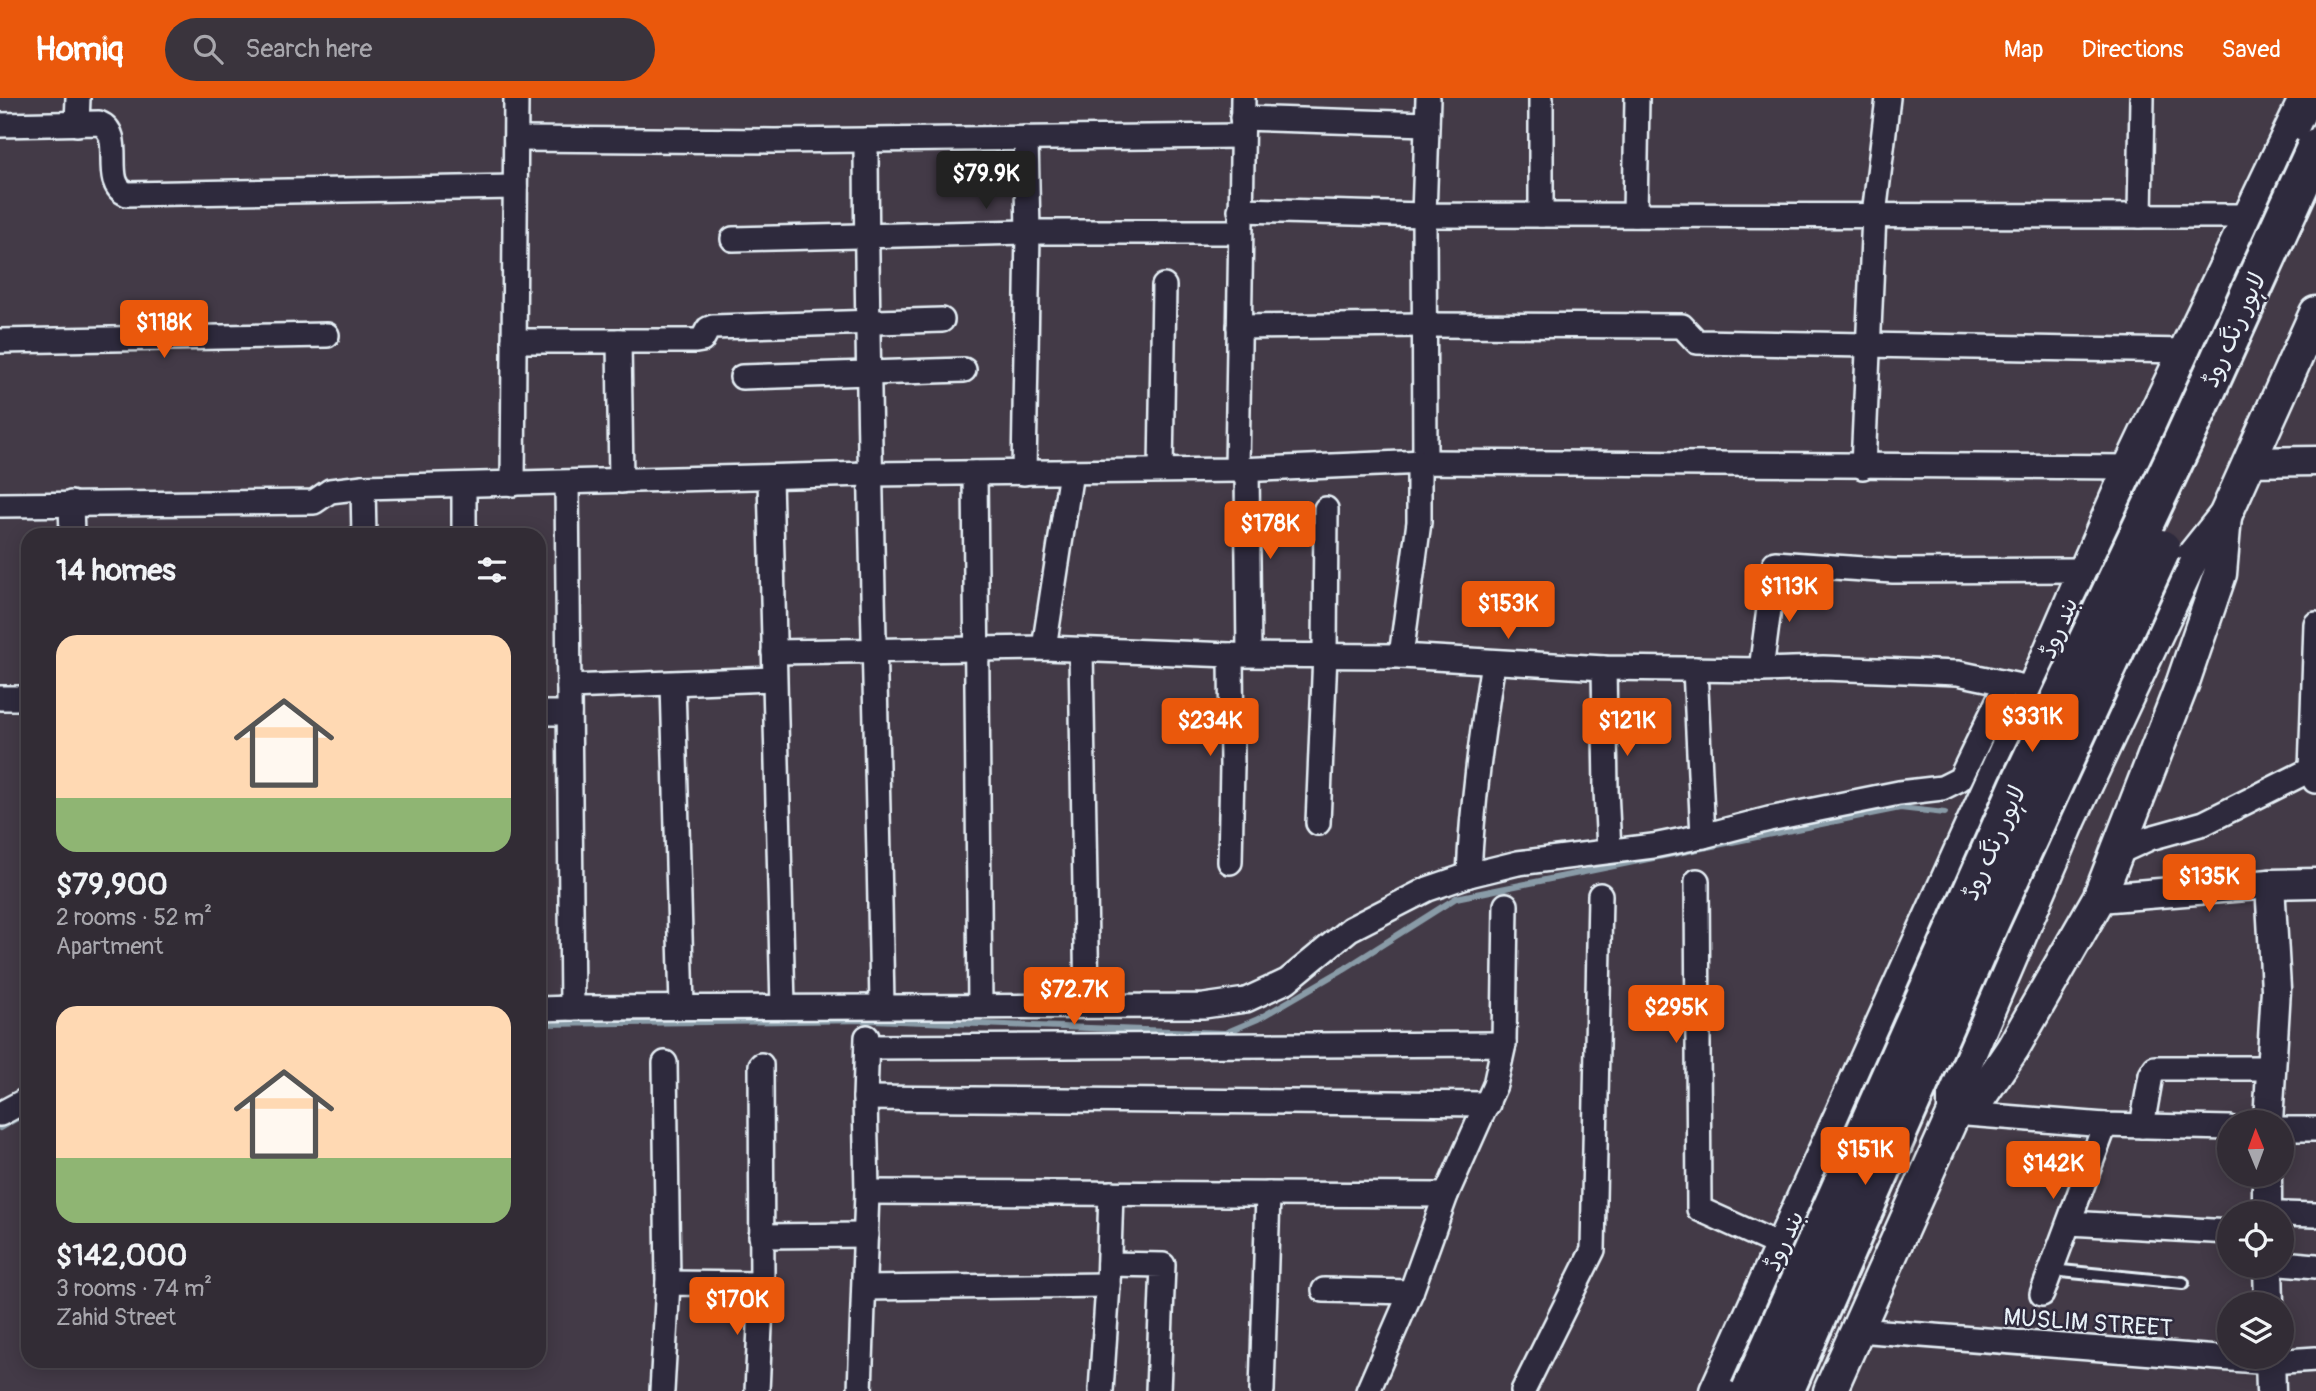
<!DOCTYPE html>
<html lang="en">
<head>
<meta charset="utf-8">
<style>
  :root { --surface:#322c35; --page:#3a343d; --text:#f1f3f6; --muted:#a8a7ad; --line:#4d4850; --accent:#ea580c }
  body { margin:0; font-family:Pangolin,"Playpen Sans Arabic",sans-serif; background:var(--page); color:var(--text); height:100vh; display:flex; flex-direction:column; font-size:26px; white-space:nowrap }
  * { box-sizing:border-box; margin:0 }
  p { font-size:23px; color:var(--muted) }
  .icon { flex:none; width:38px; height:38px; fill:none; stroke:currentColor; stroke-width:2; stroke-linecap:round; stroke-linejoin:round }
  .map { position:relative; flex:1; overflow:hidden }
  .side { position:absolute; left:21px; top:430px; width:525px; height:840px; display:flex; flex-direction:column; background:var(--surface); border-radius:21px; box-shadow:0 4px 18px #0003,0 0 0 2px var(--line) }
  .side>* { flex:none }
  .needle { width:46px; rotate:359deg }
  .buttons { position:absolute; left:2217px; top:1012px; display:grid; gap:14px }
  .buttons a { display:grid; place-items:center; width:77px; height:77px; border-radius:50%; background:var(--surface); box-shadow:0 4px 18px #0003,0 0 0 2px var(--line); font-size:35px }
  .price { position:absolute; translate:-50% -60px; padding:0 16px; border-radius:7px; background:var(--accent); color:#fff; font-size:23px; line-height:46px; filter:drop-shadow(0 2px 4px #0008) }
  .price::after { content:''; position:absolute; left:50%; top:42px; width:21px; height:16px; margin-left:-10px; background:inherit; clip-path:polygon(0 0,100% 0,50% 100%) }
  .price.active { background:#222; color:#fff }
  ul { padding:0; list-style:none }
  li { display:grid; align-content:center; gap:14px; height:371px; padding:0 35px }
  li span { display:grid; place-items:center; height:217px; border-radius:21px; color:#555 }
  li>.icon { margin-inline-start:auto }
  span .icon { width:126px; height:126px; fill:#fffc; stroke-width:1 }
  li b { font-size:30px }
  h2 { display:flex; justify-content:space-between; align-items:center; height:84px; padding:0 35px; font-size:30px }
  header { display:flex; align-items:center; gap:42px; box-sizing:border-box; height:98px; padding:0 35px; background:var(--accent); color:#fff }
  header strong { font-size:33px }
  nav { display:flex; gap:38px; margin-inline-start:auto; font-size:24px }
  .search { width:490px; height:63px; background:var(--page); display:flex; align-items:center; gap:18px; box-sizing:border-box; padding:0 24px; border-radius:38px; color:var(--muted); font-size:26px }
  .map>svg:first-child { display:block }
</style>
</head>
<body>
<header>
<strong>Homiq</strong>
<div class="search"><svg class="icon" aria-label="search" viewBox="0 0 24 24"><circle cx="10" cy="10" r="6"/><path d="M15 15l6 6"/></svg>Search here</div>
<nav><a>Map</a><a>Directions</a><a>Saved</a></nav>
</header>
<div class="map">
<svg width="2316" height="1293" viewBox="0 0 2316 1293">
  <rect width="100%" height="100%" fill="#433a47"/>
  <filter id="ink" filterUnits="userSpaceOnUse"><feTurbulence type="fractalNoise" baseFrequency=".0143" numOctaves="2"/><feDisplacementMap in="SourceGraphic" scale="14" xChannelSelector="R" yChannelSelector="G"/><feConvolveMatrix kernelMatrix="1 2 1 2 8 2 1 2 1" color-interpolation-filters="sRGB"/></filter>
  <g filter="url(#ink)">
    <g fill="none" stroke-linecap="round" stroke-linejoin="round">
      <!-- stream -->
      <g stroke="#899ba7" stroke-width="6">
        <polyline points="539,926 872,922 1225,935 1258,921 1344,871 1456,800 1900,710 1945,715"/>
        <polyline points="0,1030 28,1014"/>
      </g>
      <defs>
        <polyline id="service" points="2051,1172 2183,1185"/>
        <g id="minor">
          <polyline points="1242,20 1427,26"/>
          <polyline points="77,26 78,0"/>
          <path d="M0 27 99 25C127 36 99 85 127 96L515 89"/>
          <polyline points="516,41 774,43 1241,38"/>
          <path d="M866 42C867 331 877 619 882 908"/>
          <polyline points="1240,112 1424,117 2251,118"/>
          <polyline points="1541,117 1541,0"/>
          <polyline points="1635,117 1637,0"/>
          <polyline points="2140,118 2142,0"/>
          <polyline points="733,141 1028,134 1240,134"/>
          <polyline points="1239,229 1425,227 1682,228 1697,244 2185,253"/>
          <polyline points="0,243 327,237"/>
          <polyline points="514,243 696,243 702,242 708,231 713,229 942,222"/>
          <polyline points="619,243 621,383"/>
          <polyline points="742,279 964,272"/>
          <polyline points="1425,364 1424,117 1428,0"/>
          <polyline points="1863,369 1874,117 1888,0"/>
          <polyline points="1247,371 1249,556"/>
          <polyline points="1161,372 1164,188"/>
          <polyline points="1237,372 1243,0"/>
          <polyline points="975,375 980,908"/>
          <polyline points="1024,375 1028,134 1026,40"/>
          <polyline points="770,379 783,909"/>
          <polyline points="567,385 572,910 1204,908 1246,902 1287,883 1350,831 1428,791 1469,777 1518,765 1653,748 1703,738 1769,721 1899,695 1942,690 1960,681 2006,586"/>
          <polyline points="513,386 516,0"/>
          <polyline points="464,387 464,438"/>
          <polyline points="363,389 364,438"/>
          <polyline points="71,405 72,438"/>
          <polyline points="0,407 314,404 330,393 363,389 869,376 1237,372 1425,364 2130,369"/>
          <polyline points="1044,550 1071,374"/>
          <polyline points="1081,553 1087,907"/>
          <polyline points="774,554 1044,550 1231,557 1401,558 1604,570 1761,572 1823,570 1958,575 2020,588"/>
          <polyline points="1401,558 1419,424 1419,364"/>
          <polyline points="1604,570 1606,692 1609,752"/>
          <polyline points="1695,571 1703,738"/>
          <polyline points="1761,572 1775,465 1893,473 2084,472"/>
          <polyline points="673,586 682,909"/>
          <polyline points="569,589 774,581"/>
          <polyline points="0,600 28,600"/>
          <polyline points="539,615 569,615"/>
          <polyline points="2315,683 2311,673 2316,526"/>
          <polyline points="1318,725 1325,556 1326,411"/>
          <polyline points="2115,756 2150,740 2204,725 2316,669"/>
          <polyline points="1230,764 1232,668 1231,557"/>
          <path d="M1469 777C1472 705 1482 635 1493 564"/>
          <polyline points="1697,783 1699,1111 1781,1148"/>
          <polyline points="539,911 572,910"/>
          <polyline points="1504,946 1506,807"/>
          <polyline points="867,949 1504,946 1495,987 1446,1097 1411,1194 1368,1293"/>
          <polyline points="665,965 668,1185"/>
          <polyline points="865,1000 1488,1006"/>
          <polyline points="1954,1015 2105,1027 2230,1030"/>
          <polyline points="0,1016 28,1001"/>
          <polyline points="2142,1028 2151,977 2155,970 2270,970"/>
          <polyline points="2282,1031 2316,1031"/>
          <polyline points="867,1094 1446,1097"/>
          <polyline points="2282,1116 2316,1117"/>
          <polyline points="2069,1125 2230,1134"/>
          <polyline points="761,1138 866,1137"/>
          <polyline points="2282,1165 2316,1168"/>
          <polyline points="1109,1166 1163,1167 1158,1293"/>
          <polyline points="865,1190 1108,1187"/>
          <polyline points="1324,1192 1411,1194"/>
          <polyline points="2042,1196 2105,1027"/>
          <polyline points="1857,1232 2270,1264 2316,1261"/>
          <polyline points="662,1293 668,1185 762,1186 761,967"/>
          <polyline points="757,1293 762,1186"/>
          <polyline points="860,1293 867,1094 865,1000 867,939"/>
          <polyline points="1101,1293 1108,1187 1111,1095"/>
          <polyline points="1262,1293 1268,1096"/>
          <polyline points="1523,1293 1593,1152 1600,797"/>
        </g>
        <g id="tertiary">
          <polyline points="2249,364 2316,363"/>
          <polyline points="2099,800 2270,786 2316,785"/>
          <polyline points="2268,1024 2276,891 2270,786"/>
          <polyline points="2267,1076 2267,1115"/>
          <polyline points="2268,1167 2269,1206"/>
          <polyline points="2270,1258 2271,1293"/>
        </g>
        <g id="secondary">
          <polyline points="1954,1015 1977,1003 2013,950 2099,800 2183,584 2220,476 2225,418"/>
          <polyline points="1716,1293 2034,590 2130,369 2306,0"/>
          <polyline points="1830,1293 1954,1015 1954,992 2070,721 2193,458 2225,418 2316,215"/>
        </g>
      </defs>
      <!-- service casing -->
      <use href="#service" stroke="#e8f1f8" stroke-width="16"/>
      <!-- minor casing -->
      <use href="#minor" stroke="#e8f1f8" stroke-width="28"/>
      <!-- tertiary casing -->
      <use href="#tertiary" stroke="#e8f1f8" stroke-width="33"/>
      <!-- secondary casing -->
      <use href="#secondary" stroke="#e8f1f8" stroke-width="37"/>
      <!-- service -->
      <use href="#service" stroke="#2f2a3d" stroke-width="10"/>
      <!-- minor -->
      <use href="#minor" stroke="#2f2a3d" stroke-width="23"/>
      <!-- tertiary -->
      <use href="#tertiary" stroke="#2f2a3d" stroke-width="28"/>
      <!-- secondary -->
      <use href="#secondary" stroke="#2f2a3d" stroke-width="32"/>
      <defs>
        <g id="motorway-bridge">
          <polyline points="1751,1293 2019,689 2184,341 2316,50"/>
          <polyline points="1784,1293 1990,823 2161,451"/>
        </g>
      </defs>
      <!-- motorway-bridge casing -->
      <use href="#motorway-bridge" stroke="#e8f1f8" stroke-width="44" stroke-linecap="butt"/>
      <!-- motorway-bridge -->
      <use href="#motorway-bridge" stroke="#2f2a3d" stroke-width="38"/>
    </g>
  </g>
  <g text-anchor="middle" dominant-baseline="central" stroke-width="5" stroke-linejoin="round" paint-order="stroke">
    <!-- street labels -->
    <g font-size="24" fill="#e8f1f8" stroke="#2f2a3d">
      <text transform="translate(2234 232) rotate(-66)">لاہور رنگ روڈ</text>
      <text transform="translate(2059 530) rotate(-67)">بند روڈ</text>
      <text transform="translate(1994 745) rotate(-66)">لاہور رنگ روڈ</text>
      <text transform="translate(1784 1143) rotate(-65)">بند روڈ</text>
      <text transform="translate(2088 1225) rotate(4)">MUSLIM STREET</text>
    </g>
  </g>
</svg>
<div class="buttons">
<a><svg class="needle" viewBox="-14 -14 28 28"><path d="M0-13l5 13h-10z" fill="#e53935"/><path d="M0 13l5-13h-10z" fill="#a8a7ad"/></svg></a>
<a><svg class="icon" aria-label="locate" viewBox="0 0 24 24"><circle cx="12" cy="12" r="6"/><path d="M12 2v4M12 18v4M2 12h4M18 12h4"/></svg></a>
<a><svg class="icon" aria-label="layers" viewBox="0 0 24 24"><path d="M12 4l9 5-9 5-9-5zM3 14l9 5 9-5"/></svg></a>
</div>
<b class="price active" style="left:986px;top:113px">$79.9K</b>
<b class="price" style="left:164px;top:262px">$118K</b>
<b class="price" style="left:1270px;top:463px">$178K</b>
<b class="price" style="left:1789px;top:526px">$113K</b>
<b class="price" style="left:1508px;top:543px">$153K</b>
<b class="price" style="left:2032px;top:656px">$331K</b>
<b class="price" style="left:1210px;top:660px">$234K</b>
<b class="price" style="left:1627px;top:660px">$121K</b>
<b class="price" style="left:2209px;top:816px">$135K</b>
<b class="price" style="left:1074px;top:929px">$72.7K</b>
<b class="price" style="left:1676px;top:947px">$295K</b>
<b class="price" style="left:1865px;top:1089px">$151K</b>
<b class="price" style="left:2053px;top:1103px">$142K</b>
<b class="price" style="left:737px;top:1239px">$170K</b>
<section class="side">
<h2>14 homes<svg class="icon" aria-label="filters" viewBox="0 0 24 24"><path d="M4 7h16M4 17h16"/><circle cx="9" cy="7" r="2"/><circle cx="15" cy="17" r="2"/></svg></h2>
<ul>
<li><span style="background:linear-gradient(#ffd9b3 75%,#8fb573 0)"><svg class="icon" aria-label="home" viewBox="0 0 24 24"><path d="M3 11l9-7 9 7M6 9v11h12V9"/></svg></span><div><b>$79,900</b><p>2 rooms · 52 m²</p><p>Apartment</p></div></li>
<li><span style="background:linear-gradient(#ffd9b3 70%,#8fb573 0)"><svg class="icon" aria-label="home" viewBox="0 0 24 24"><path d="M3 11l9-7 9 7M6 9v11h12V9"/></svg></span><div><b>$142,000</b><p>3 rooms · 74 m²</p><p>Zahid Street</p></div></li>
</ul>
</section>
</div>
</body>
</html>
